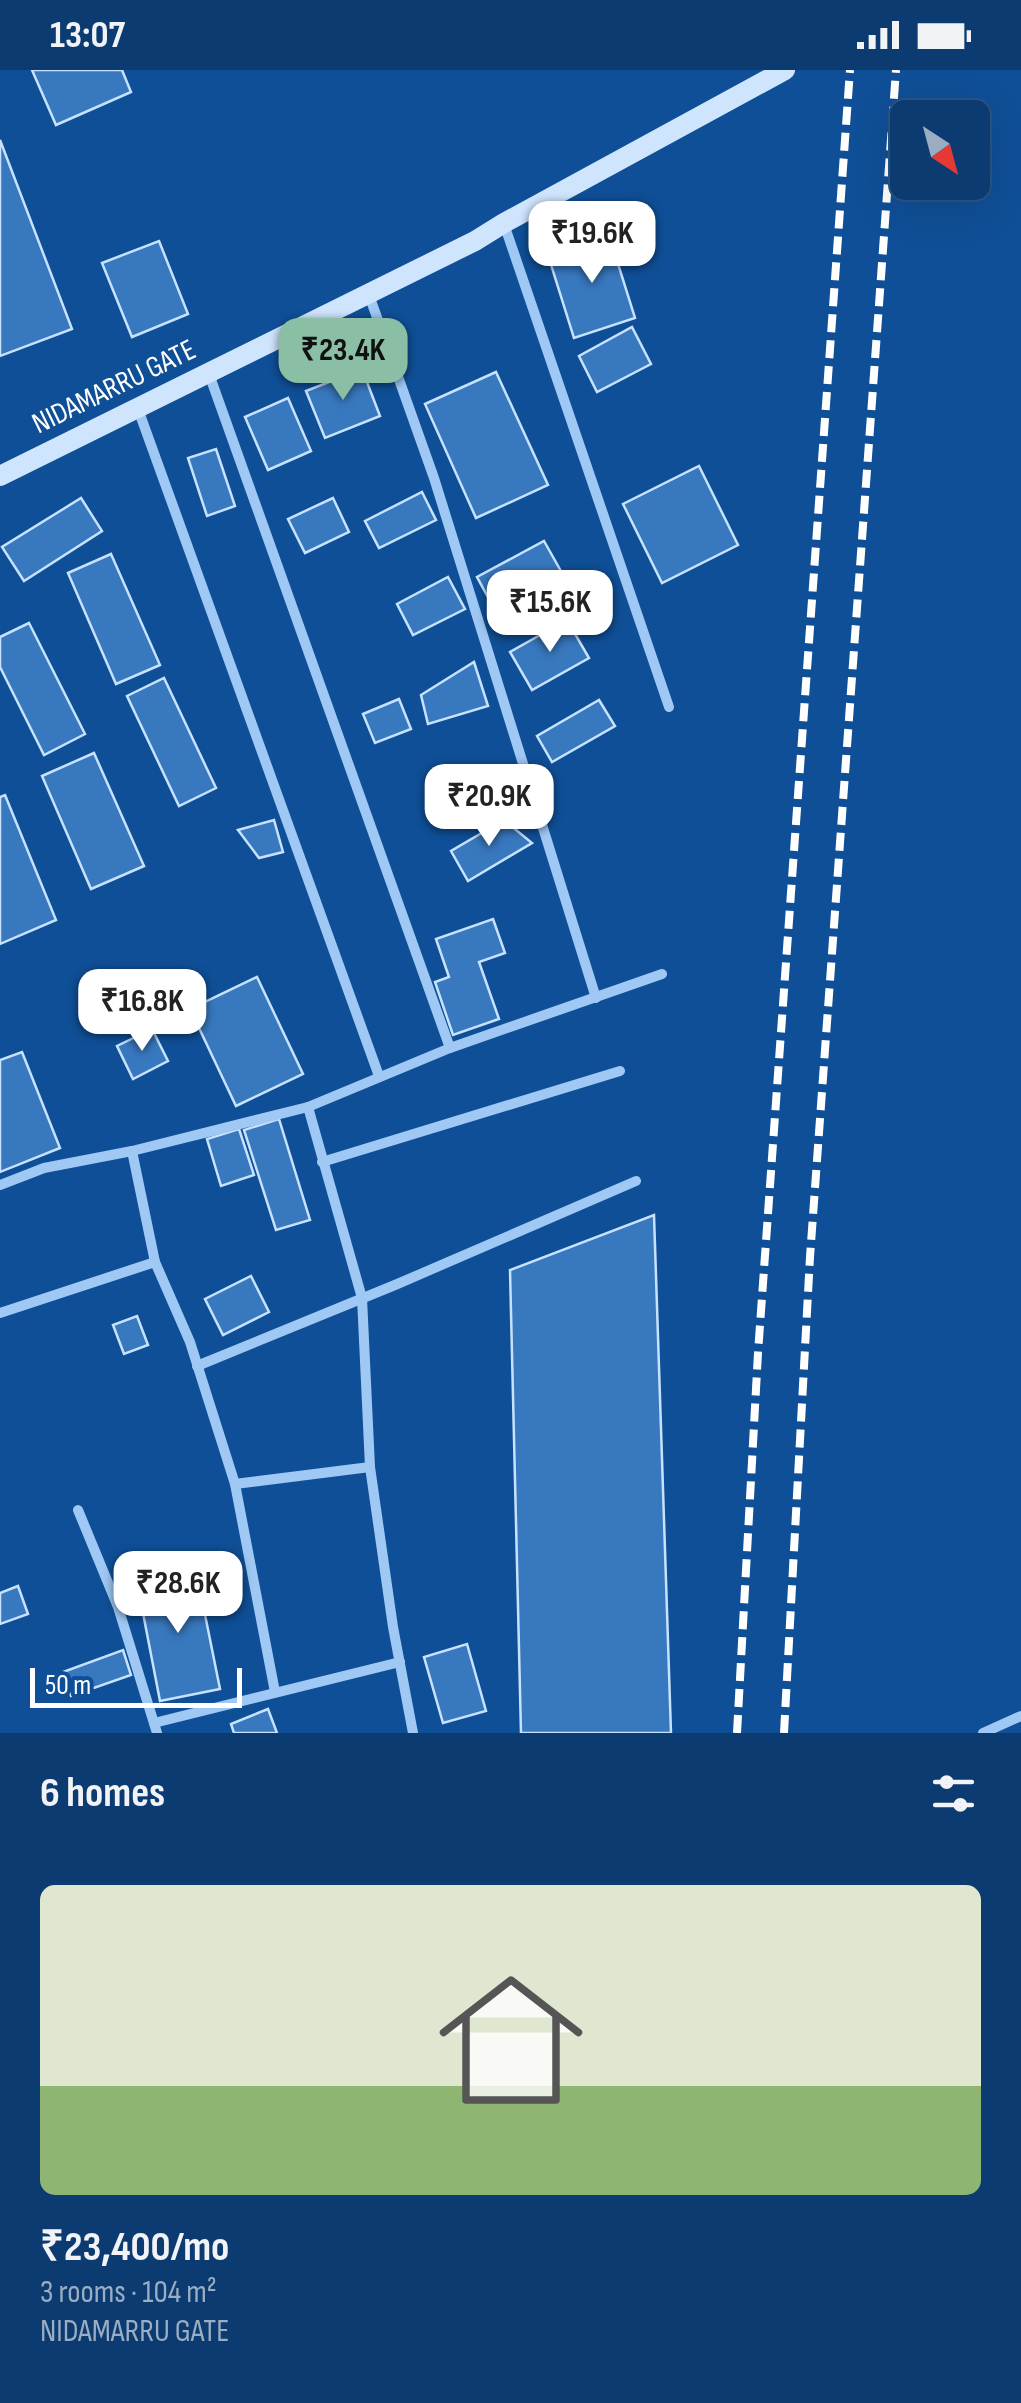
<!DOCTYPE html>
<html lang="en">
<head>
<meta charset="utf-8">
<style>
  :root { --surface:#0b3b71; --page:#144276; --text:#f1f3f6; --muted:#9aadc3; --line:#2b5584; --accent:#8abfa5 }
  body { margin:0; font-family:"Sofia Sans Condensed",sans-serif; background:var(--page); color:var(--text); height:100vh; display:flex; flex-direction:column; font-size:38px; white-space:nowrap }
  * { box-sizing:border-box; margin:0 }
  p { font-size:32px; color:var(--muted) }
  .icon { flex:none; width:55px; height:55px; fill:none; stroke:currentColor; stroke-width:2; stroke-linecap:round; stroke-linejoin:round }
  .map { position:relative; height:1663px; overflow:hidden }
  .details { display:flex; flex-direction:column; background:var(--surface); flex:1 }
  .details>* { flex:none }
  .needle { width:65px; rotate:144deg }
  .tools { position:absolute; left:890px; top:30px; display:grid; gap:20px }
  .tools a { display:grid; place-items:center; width:100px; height:100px; border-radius:15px; background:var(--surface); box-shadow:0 10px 40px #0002,0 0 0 2px var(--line); font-size:50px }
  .scale { position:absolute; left:30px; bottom:25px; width:212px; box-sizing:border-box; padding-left:10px; border:5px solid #fff; border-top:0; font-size:28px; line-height:35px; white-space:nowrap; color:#fff; -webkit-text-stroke:8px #0f4f97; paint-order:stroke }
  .price { position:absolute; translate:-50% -85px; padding:0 22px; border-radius:20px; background:#fff; color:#222; font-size:32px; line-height:65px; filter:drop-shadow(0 2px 5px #0008) }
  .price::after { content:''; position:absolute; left:50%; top:60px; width:30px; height:22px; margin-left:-15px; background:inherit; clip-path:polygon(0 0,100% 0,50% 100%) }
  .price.active { background:var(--accent); color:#111 }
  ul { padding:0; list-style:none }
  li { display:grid; align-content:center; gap:20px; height:530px; padding:0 40px }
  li+li { border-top:2px solid var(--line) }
  li span { display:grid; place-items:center; height:310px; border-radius:15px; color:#555 }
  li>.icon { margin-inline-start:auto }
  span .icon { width:180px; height:180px; fill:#fffc; stroke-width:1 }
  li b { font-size:42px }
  h2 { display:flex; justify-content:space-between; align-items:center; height:120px; padding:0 40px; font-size:42px }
  .status { display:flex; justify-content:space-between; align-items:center; height:70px; padding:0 50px; background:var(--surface); direction:ltr }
  .status svg { height:28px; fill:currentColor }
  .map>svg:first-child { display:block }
</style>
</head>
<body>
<div class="status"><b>13:07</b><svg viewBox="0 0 49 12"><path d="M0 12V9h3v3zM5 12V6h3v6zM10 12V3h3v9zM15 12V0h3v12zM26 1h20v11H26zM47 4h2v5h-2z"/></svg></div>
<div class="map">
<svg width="1021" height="1663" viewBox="0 0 1021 1663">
  <rect width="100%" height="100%" fill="#0f4f97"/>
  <!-- building -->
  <g fill="#3878bf" stroke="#c7e2fe" stroke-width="2.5">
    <polygon points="32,0 122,0 131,22 56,55"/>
    <polygon points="0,70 72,259 0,286"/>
    <polygon points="609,165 635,248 574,268 548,185"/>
    <polygon points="159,171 188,244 132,267 102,193"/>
    <polygon points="632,257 651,294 597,322 579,286"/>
    <polygon points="362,299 380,346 325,368 306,321"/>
    <polygon points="496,302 548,415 476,448 425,334"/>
    <polygon points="288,328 311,381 268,400 245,347"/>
    <polygon points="216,379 235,436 207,446 188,388"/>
    <polygon points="699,396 738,475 662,513 623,434"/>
    <polygon points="422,422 436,450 379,478 365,451"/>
    <polygon points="81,428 102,461 24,511 2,477"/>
    <polygon points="333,428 349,462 305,483 288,449"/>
    <polygon points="544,471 562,503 495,540 477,507"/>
    <polygon points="111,484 160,595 116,614 68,503"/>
    <polygon points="448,507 465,539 413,565 397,534"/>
    <polygon points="567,550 589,588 532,620 510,582"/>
    <polygon points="29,553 85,664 44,685 0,597 0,567"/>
    <polygon points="474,592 488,636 428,654 421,625"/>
    <polygon points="164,608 216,718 179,736 127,626"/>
    <polygon points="399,629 411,659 375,673 363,644"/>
    <polygon points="599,630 615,656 552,692 537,666"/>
    <polygon points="94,683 144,796 91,819 42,706"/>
    <polygon points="5,725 56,850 0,874 0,727"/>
    <polygon points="274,750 283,782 259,788 238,760"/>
    <polygon points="504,750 532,773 468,811 451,781"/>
    <polygon points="493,849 505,883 479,892 499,949 453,965 435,912 449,907 436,869"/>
    <polygon points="257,907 303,1004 236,1036 190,939"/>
    <polygon points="152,959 168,991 133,1009 117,976"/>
    <polygon points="22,982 60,1078 0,1102 0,990"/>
    <polygon points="279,1049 310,1150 276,1160 244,1060"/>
    <polygon points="239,1059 254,1105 221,1116 207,1069"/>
    <polygon points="654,1145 671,1663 521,1663 510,1200"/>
    <polygon points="251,1206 269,1242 223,1265 205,1229"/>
    <polygon points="137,1246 148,1275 124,1284 113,1255"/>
    <polygon points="196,1500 220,1619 160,1631 137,1512"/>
    <polygon points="18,1516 28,1544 0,1554 0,1523"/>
    <polygon points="467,1574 486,1641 443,1653 424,1587"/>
    <polygon points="123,1580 131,1605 71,1626 63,1602"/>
    <polygon points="268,1639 277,1663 234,1663 231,1654"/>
  </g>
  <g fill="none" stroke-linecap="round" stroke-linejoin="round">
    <!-- minor -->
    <g stroke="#9fc8f4" stroke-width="10">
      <polyline points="504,154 669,637"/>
      <polyline points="369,225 434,408 596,928"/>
      <polyline points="209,304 450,978"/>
      <polyline points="138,339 379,1006"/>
      <polyline points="308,1037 362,1228 370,1397 393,1557 413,1663"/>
      <polyline points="132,1081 155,1192 190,1272 235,1414 275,1622"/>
      <polyline points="322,1092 620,1001"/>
      <polyline points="0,1115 44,1098 132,1081 308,1037 450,978 662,904"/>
      <polyline points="0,1243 155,1192"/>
      <polyline points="197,1296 395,1215 636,1111"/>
      <polyline points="235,1414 370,1397"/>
      <polyline points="78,1440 118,1537 157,1663"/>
      <polyline points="154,1653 400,1592"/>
      <polyline points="983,1663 1021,1646"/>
    </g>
    <!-- secondary -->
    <polyline stroke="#cfe4fd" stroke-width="20" points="0,406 475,171 504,153 785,0"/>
    <!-- rail -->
    <g stroke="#fff" stroke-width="8" stroke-dasharray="18 8" stroke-linecap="butt">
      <polyline points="737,1663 758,1283 850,0"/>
      <polyline points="784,1663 810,1187 896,0"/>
    </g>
  </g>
  <g text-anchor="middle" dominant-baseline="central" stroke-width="8" stroke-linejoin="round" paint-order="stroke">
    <!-- street labels -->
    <g font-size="30" fill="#fff" stroke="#0f4f97">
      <text transform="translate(114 317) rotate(-26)">NIDAMARRU GATE</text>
    </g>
  </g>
</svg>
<div class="tools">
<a><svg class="needle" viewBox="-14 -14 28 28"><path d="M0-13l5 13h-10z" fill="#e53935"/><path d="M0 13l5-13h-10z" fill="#9aadc3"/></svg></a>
</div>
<div class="scale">50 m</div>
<b class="price" style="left:592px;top:216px">₹19.6K</b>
<b class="price active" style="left:343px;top:333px">₹23.4K</b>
<b class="price" style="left:550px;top:585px">₹15.6K</b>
<b class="price" style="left:489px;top:779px">₹20.9K</b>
<b class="price" style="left:142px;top:984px">₹16.8K</b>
<b class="price" style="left:178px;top:1566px">₹28.6K</b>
</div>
<section class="details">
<h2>6 homes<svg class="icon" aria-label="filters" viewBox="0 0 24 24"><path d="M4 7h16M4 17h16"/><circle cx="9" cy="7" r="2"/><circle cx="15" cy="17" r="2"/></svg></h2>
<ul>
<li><span style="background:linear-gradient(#dfe7d0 65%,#8fb573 0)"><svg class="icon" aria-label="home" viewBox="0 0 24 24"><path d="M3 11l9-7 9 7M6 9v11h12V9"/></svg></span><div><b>₹23,400/mo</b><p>3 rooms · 104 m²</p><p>NIDAMARRU GATE</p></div></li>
</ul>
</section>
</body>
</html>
